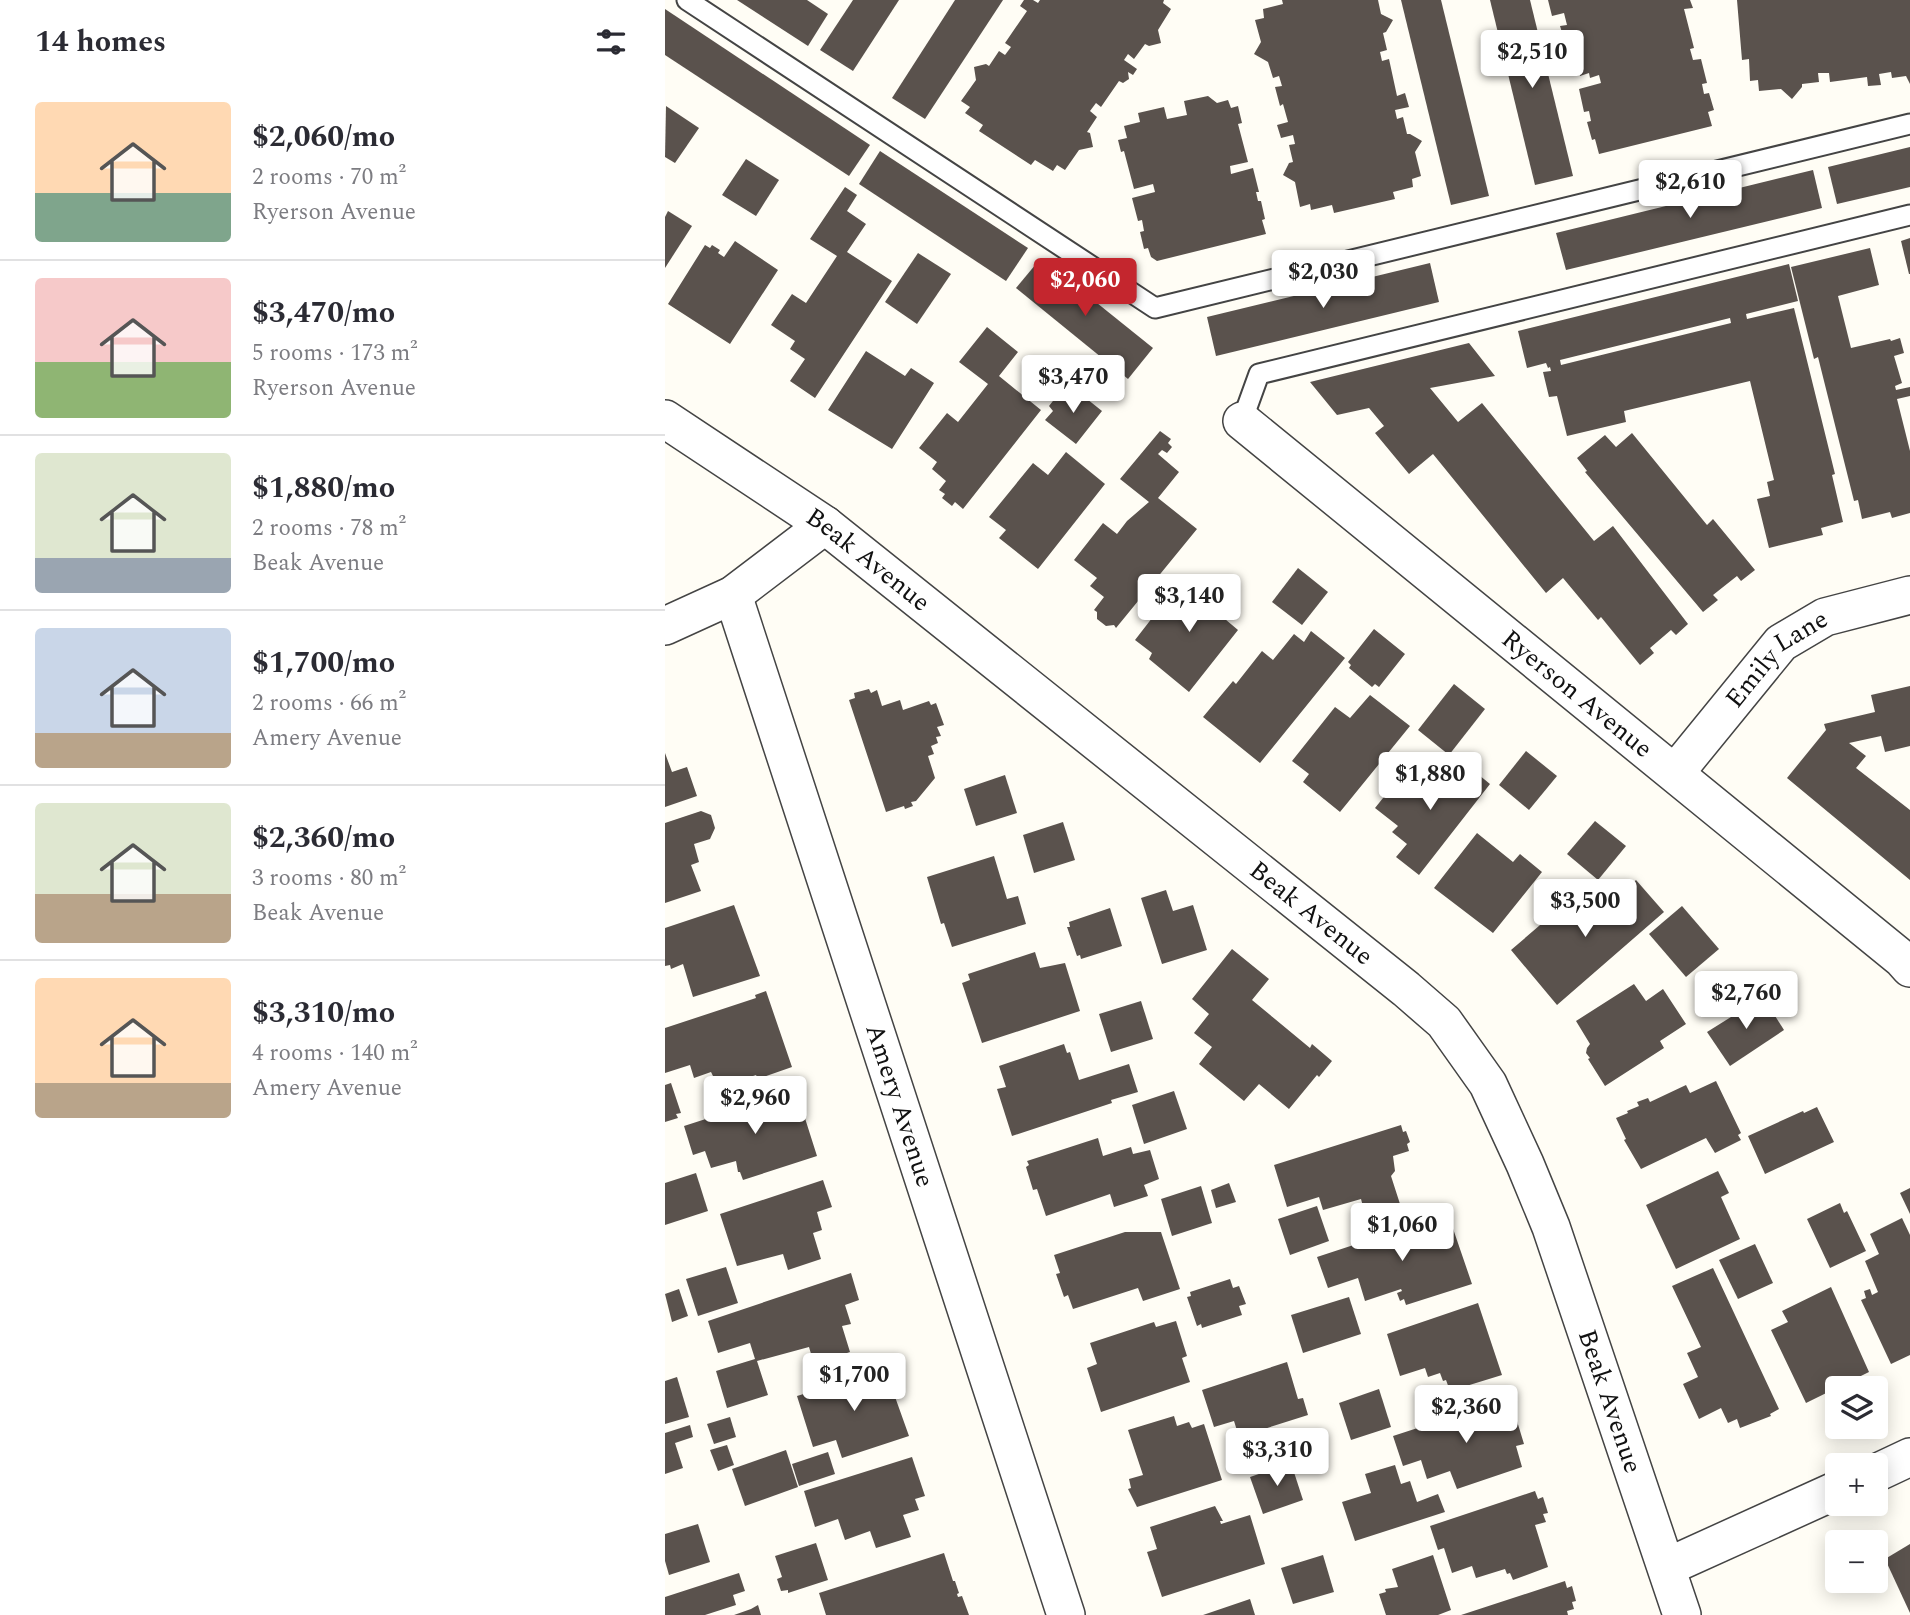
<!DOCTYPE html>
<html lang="en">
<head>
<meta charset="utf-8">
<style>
  :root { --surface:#fff; --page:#f7f7f7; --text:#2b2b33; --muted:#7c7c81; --line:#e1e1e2; --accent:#c4262e }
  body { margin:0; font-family:Spectral,serif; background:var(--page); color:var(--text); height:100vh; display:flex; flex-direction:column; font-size:26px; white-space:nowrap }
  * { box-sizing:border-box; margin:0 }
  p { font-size:23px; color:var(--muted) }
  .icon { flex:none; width:38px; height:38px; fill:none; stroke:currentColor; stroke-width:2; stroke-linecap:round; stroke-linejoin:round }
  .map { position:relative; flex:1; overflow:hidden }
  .sheet { display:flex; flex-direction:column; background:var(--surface); width:665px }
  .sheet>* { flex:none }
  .buttons { position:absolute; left:1160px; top:1376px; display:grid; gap:14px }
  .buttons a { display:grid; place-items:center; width:63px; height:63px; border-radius:7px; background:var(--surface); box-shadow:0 4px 18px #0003; font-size:35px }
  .price { position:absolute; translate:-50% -60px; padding:0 16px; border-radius:7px; background:#fff; color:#222; font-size:23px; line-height:46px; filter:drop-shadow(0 2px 4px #0008) }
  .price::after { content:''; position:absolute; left:50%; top:42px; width:21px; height:16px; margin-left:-10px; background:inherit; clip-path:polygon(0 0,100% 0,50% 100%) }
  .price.current { background:var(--accent); color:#fff }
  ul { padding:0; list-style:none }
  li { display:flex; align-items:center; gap:21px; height:175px; padding:0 35px }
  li+li { border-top:2px solid var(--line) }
  li span { display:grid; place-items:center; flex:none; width:196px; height:140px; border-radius:7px; color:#555 }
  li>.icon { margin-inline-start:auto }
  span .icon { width:84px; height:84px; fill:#fffc; stroke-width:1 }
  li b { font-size:30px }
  h2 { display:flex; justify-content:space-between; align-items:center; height:84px; padding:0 35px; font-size:30px }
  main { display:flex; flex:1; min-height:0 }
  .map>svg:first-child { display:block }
</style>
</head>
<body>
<main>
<section class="sheet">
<h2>14 homes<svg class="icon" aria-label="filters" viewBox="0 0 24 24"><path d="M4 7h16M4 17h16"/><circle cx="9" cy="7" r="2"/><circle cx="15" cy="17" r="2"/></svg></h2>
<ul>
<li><span style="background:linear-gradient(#ffd9b3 65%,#7fa58c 0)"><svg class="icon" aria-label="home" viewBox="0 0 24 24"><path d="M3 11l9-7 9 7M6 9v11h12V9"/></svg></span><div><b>$2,060/mo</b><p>2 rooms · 70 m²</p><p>Ryerson Avenue</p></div></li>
<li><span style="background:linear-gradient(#f6c9c9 60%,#8fb573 0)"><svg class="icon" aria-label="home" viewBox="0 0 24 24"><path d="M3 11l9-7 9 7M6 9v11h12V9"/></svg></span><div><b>$3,470/mo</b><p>5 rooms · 173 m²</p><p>Ryerson Avenue</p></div></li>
<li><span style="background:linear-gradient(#dfe7d0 75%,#9aa5b1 0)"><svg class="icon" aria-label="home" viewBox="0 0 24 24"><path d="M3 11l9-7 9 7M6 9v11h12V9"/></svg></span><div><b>$1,880/mo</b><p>2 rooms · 78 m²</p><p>Beak Avenue</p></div></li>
<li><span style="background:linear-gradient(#c9d6e8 75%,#b9a48a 0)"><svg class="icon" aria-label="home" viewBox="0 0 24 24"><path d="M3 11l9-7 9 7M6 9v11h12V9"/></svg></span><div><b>$1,700/mo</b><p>2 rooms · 66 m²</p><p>Amery Avenue</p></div></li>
<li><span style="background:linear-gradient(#dfe7d0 65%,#b9a48a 0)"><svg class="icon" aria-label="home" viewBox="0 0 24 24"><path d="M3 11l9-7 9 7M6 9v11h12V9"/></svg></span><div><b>$2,360/mo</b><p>3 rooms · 80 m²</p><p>Beak Avenue</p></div></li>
<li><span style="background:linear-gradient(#ffd9b3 75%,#b9a48a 0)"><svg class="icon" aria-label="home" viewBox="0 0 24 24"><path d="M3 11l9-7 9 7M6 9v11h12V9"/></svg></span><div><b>$3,310/mo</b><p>4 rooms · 140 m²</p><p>Amery Avenue</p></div></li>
</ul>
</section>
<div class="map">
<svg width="1245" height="1615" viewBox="0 0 1245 1615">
  <rect width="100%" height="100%" fill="#fffdf5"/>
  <!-- building -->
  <g fill="#5a524d" fill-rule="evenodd">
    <polygon points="72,0 142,0 163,14 143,46"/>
    <polygon points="188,0 234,0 188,71 155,50"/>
    <polygon points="290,0 338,0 260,119 227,98"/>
    <polygon points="359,0 368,0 373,3 375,0 499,0 498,3 506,9 493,30 496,43 484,46 480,44 469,59 463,54 459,60 472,69 468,75 463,72 464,79 458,83 454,81 436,107 431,103 425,111 432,117 422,132 425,133 428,147 414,150 400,170 392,165 388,171 370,160 366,165 314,131 318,125 300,113 305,107 296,101 311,80 309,67 321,64 324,66 334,51 340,55 346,47 340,43 362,11 355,6"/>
    <polygon points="617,0 713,0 716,14 728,20 721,32 718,33 722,50 715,52 717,61 724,59 732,96 740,93 744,107 730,110 732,119 738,117 742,134 745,134 757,141 750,152 756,176 747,179 748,187 728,192 730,199 669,213 667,205 646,210 645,204 635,207 630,182 618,175 624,163 628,162 624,145 630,144 628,135 616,138 612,125 623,122 618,104 615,106 610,87 617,86 614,76 608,78 603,62 589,54 596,42 590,20 599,18 598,9 618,4"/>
    <polygon points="736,0 776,0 824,196 786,205"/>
    <polygon points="825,0 865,0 908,176 870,185"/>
    <polygon points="883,0 1025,0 1028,8 1019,9 1029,48 1025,49 1028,60 1036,59 1042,83 1037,84 1039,94 1044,93 1049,110 1043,112 1047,126 934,154 930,139 927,140 922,122 926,121 924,111 919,112 914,89 936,83 934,75 925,78 924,73 915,76 906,37 899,39 895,26 902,25 899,13 887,16"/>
    <polygon points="1072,0 1245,0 1245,84 1241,76 1227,78 1226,72 1214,74 1216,85 1203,86 1202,77 1165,82 1164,73 1153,73 1154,82 1137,84 1137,87 1127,99 1116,89 1094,91 1093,80 1085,81 1084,59 1077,60"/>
    <polygon points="0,9 205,145 184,176 0,55"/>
    <polygon points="543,96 552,103 563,100 566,108 573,106 577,123 573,124 583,162 565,166 566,174 588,168 594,192 591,192 593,201 596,201 600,219 597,220 601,234 492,261 486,257 483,248 479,249 475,232 479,231 477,220 473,221 467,198 490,192 488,184 469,189 459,151 456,152 453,140 462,138 459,126 475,122 473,113 499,107 502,119 522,115 519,101"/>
    <polygon points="1,106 34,128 10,163 0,157"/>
    <polygon points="1245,147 1245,187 1172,204 1163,167"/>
    <polygon points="215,151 363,248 341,281 194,184"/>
    <polygon points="81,159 114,180 91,216 57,195"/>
    <polygon points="1148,170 1157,208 901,270 891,233"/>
    <polygon points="180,187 192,195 182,211 201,224 182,252 227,281 150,398 125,381 140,359 125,349 130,341 106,325 127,294 141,303 172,256 145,239"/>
    <polygon points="3,211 27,226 0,268 0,217"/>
    <polygon points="1245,238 1245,274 1244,274 1236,241"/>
    <polygon points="70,241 113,270 65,344 3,304 40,245 45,248 47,245 55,250 53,253 59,257"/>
    <polygon points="1205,248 1214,285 1173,296 1186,348 1225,339 1226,341 1235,338 1239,353 1229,356 1237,383 1230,386 1231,390 1245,387 1245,396 1232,399 1245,451 1245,513 1227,518 1225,512 1197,519 1193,500 1189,501 1153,357 1149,359 1126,267"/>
    <polygon points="253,253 286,274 252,324 220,302"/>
    <polygon points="376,258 488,348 463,379 351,288"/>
    <polygon points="765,263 774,302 551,356 542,317"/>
    <path d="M1124 264 1133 301 1081 314 1082 319 1129 308 1170 474 1167 475 1178 522 1156 528 1158 535 1104 548 1092 499 1105 496 1102 482 1109 480 1085 381 959 411 961 422 902 436 892 396 884 397 878 372 886 371 885 367 883 368 881 363 862 368 853 331ZM1065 318 1066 323 896 365 895 360Z"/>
    <polygon points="322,327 353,352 334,376 376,410 298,509 290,502 287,506 277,498 280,494 274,490 281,481 267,469 272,462 254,448 282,413 293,422 323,384 294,362"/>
    <polygon points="804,343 830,376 765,388 793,422 817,403 929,541 948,526 1023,624 1011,635 1006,630 985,648 989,653 975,665 936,617 933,620 898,578 881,593 768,454 744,474 710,433 719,426 704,408 672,415 645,382"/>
    <polygon points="201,351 240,376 246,368 269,383 227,449 163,410"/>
    <polygon points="407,387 437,411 411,444 380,420 388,411 384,406 395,392 400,395"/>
    <polygon points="495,431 506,439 503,443 507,447 502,453 497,450 493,454 514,472 493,498 532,529 451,628 449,625 441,626 432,619 432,612 429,610 439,597 425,586 432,578 409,560 438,523 452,534 462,521 484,502 455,479"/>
    <polygon points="967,433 1042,525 1048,519 1090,570 1076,581 1072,576 1048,595 1053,600 1038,612 920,472 922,471 912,458 940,435 951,447"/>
    <polygon points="401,452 440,484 373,569 334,538 341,530 324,517 368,463 383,475"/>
    <polygon points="633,568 663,592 637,625 607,602"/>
    <polygon points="544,577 569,596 554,614 573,630 524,692 484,659 487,653 470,640 508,591 523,603"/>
    <polygon points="709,629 740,654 714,687 710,684 707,687 684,668 686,665 683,662"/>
    <polygon points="646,631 680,658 595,763 538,717 568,681 571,684 597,651 608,660 629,634 639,642"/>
    <polygon points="789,684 820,709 784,755 753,730"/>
    <polygon points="1245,686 1245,746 1220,752 1216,736 1184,743 1201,756 1191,768 1245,810 1245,880 1122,778 1161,730 1159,724 1210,712 1206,695"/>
    <polygon points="204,689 206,693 212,690 217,706 235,700 238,710 264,701 266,705 271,703 279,725 272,727 276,736 271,737 273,743 266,746 269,754 263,756 270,778 251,801 246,802 248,806 240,809 239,806 221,812 184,700 190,698 189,693"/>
    <polygon points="705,695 745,726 675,812 638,782 644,774 627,761 670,707 685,718"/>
    <polygon points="861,751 892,776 864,810 834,785"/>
    <polygon points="0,753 7,772 22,767 32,796 0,807"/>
    <polygon points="770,763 792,780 803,766 825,784 754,875 731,857 742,844 727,832 733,826 710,808 734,778 748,790"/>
    <polygon points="340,775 352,813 311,826 299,789"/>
    <polygon points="36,811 46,815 50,828 45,839 29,844 34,862 26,865 36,891 0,903 0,823"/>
    <polygon points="930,821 961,846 933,880 902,854"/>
    <polygon points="398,822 410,860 369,873 358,835"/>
    <polygon points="812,833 848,862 855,854 877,872 828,933 769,888"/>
    <polygon points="329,856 342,899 353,896 361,924 287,947 279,923 276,924 262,877"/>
    <polygon points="971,880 999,912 892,1005 846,950 895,908 904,918 945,883 955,895"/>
    <polygon points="501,890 508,911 528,905 542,950 497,964 476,898"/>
    <polygon points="69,905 95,976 28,997 18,964 6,969 5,965 0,966 0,928"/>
    <polygon points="1017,906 1054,949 1021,977 984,934"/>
    <polygon points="445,908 457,946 416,959 415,955 412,956 402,927 405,927 404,922"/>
    <polygon points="567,949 604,979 587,1000 645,1048 647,1044 667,1061 654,1077 652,1075 624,1109 594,1084 579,1101 534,1064 547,1047 529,1033 544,1014 527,999"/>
    <polygon points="370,952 375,968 400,963 415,1011 317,1043 297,983 305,980 303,974"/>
    <polygon points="969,984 981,1001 998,989 1021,1024 995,1041 999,1048 940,1086 923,1059 925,1058 921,1053 922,1048 925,1044 911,1021"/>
    <polygon points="101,991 127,1067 93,1079 91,1075 59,1086 51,1082 46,1072 29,1078 25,1065 0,1073 0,1028 91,998 90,995"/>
    <polygon points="1098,997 1119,1030 1065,1066 1042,1032"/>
    <polygon points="476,1001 488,1039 446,1052 434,1014"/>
    <polygon points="399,1044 402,1053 405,1052 414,1080 464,1064 473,1092 446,1100 447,1103 347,1136 332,1089 341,1087 334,1066"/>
    <polygon points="1051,1081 1076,1133 1073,1135 1076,1140 1050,1153 1041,1138 976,1169 959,1140 961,1139 951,1118 963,1113 962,1111 974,1106 972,1102 983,1098 985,1102 1021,1085 1025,1093"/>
    <polygon points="6,1083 16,1113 11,1114 13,1118 0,1122 0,1085"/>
    <polygon points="131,1090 152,1156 78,1180 75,1172 73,1172 71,1161 46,1168 40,1151 28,1155 19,1126"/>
    <polygon points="509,1091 522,1129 479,1144 467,1105"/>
    <polygon points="1152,1107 1169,1142 1100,1174 1083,1136 1138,1111 1139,1113"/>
    <polygon points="736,1125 738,1132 741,1131 745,1142 742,1144 744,1151 728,1156 730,1171 726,1176 735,1204 700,1214 696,1199 658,1210 654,1197 622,1207 609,1165"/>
    <polygon points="433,1138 438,1156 466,1147 468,1154 485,1150 494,1179 479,1185 483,1196 449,1207 445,1194 381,1216 372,1189 368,1190 361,1167 364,1165 362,1161"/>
    <polygon points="1053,1171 1064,1193 1056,1197 1075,1239 1011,1269 981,1205"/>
    <polygon points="31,1173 43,1211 0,1225 0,1183"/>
    <polygon points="158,1180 167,1207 152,1212 157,1230 148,1233 156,1259 123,1270 118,1254 72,1266 55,1214"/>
    <polygon points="564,1183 571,1202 551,1208 546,1190"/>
    <polygon points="536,1186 547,1223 507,1236 496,1199"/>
    <polygon points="1245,1188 1245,1214 1235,1193"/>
    <polygon points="1175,1203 1179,1213 1182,1211 1201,1251 1165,1268 1142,1219"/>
    <polygon points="652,1206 664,1241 625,1255 613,1219"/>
    <polygon points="783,1214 807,1284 741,1305 739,1299 735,1301 732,1293 737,1291 736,1289 700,1301 693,1278 663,1288 652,1257"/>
    <polygon points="1237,1218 1245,1235 1245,1355 1226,1364 1196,1300 1201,1298 1199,1291 1205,1289 1207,1295 1213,1292 1200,1261 1214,1254 1205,1234"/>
    <polygon points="460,1232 496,1232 515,1289 478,1301 473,1288 408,1309 403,1295 399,1297 391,1274 395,1273 389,1255"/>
    <polygon points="1090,1244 1108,1283 1073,1299 1054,1260"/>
    <polygon points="61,1267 73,1303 33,1316 21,1279"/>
    <polygon points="1048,1268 1114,1409 1105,1414 1106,1416 1075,1428 1072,1419 1063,1423 1056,1408 1034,1419 1018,1384 1033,1377 1022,1353 1036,1347 1007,1286"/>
    <polygon points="186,1273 194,1300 180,1305 186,1324 177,1326 185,1352 149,1364 144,1347 92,1361 103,1395 62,1408 51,1371 90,1359 85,1343 53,1353 43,1321"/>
    <polygon points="565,1279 568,1288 574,1286 581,1304 574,1306 577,1315 537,1328 536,1324 532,1326 522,1297 526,1296 525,1292"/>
    <polygon points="1166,1287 1204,1372 1141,1403 1106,1330 1123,1322 1117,1311"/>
    <polygon points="14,1289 23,1316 7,1322 0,1294"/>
    <polygon points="684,1297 696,1334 638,1353 626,1315"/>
    <polygon points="813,1303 837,1375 785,1391 781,1380 778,1381 775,1373 763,1377 760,1368 735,1376 722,1334"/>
    <polygon points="511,1321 522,1356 517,1358 525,1382 436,1412 422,1368 432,1364 425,1343 489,1322 491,1327"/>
    <polygon points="622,1362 633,1399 638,1398 643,1415 574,1437 569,1421 549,1427 537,1390"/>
    <polygon points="219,1366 244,1436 177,1458 171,1440 148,1447 132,1396 145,1392 144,1389"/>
    <polygon points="12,1377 24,1417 0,1424 0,1381"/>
    <polygon points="714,1389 726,1427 686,1440 674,1403"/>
    <polygon points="845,1398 859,1444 851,1446 857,1467 792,1489 785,1471 762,1479 756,1460 738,1466 728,1436"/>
    <polygon points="509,1416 512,1426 524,1422 527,1428 539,1424 557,1480 472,1507 463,1489 466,1488 464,1479 478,1475 463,1430"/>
    <polygon points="65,1417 71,1437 49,1444 42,1424"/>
    <polygon points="25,1425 28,1437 10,1443 18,1468 0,1474 0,1433"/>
    <polygon points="62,1445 69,1465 53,1471 45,1450"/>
    <polygon points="121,1450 133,1487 80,1506 67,1469"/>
    <polygon points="163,1452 170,1474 134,1486 127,1464"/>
    <polygon points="247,1457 260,1496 250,1499 254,1510 238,1515 246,1537 211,1548 205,1531 180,1540 173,1519 150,1527 139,1491"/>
    <polygon points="626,1463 638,1500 598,1514 585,1477"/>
    <polygon points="730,1465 736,1484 745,1481 752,1502 773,1494 780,1512 690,1541 677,1502 706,1493 700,1474"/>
    <polygon points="870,1491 873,1499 878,1497 883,1513 878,1514 881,1522 870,1525 883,1567 848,1580 845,1573 842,1574 840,1569 811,1578 807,1566 787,1573 779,1548 773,1550 765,1526"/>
    <polygon points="550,1506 558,1521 555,1521 556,1524 585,1515 600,1564 497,1597 482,1552 492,1549 485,1527"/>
    <polygon points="33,1524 45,1562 4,1575 0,1561 0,1534"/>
    <polygon points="151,1543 163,1580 123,1593 123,1590 116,1591 112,1579 117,1577 110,1556"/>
    <polygon points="1245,1544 1245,1613 1220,1559"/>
    <polygon points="279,1553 288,1581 290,1581 294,1593 292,1594 293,1597 297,1596 304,1615 161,1615 154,1593"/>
    <polygon points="658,1555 669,1592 628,1604 616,1568"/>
    <polygon points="768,1555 786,1610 773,1615 721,1615 714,1594 721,1592 720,1589 733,1587 727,1569"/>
    <polygon points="74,1573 80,1591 68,1595 71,1605 40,1615 0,1615 0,1597"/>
    <polygon points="900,1581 902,1588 907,1586 911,1601 907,1602 909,1609 902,1611 903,1615 796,1615"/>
    <polygon points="585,1599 590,1615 538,1615"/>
    <polygon points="93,1605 96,1615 69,1615 86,1609"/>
  </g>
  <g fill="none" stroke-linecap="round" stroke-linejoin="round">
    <defs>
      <g id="service">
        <polyline points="22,0 490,308 1245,124"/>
        <polyline points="577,421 594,374 1245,215"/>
      </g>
      <g id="minor">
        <path id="s1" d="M0 419 160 525 741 989 779 1022 823 1084 860 1164 886 1227 1017 1615"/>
        <path id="s2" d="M577 421 1237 959 1245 968"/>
        <path id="s3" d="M68 595 401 1615"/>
        <polyline points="0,626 68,595 160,525"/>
        <path id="s4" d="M1010 773 1116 643 1160 617 1245 595"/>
        <polyline points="1211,1473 1245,1457"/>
        <polyline points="1002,1567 1172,1490"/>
      </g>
    </defs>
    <!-- service casing -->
    <use href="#service" stroke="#444" stroke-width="23"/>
    <!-- minor casing -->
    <use href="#minor" stroke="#444" stroke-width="40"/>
    <!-- service -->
    <use href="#service" stroke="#fff" stroke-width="19"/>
    <!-- minor -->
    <use href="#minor" stroke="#fff" stroke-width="37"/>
  </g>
  <g text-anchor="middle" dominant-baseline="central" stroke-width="7" stroke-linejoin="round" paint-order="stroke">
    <!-- street labels -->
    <g font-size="26" fill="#111" stroke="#fff">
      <text stroke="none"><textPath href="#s1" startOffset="247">Beak Avenue</textPath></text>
      <text stroke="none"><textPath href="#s4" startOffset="154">Emily Lane</textPath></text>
      <text stroke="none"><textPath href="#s2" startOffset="432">Ryerson Avenue</textPath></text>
      <text stroke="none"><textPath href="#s1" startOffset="814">Beak Avenue</textPath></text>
      <text stroke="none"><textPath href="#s3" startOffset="537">Amery Avenue</textPath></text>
      <text stroke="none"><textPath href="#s1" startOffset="1402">Beak Avenue</textPath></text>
    </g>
  </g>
</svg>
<div class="buttons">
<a><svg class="icon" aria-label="layers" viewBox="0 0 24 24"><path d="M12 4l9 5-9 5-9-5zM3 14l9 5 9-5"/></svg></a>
<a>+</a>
<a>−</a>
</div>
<b class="price" style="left:867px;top:90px">$2,510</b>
<b class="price" style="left:1025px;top:220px">$2,610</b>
<b class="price" style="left:658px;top:310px">$2,030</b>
<b class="price current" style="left:420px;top:318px">$2,060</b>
<b class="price" style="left:408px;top:415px">$3,470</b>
<b class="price" style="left:524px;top:634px">$3,140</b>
<b class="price" style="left:765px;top:812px">$1,880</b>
<b class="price" style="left:920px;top:939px">$3,500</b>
<b class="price" style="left:1081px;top:1031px">$2,760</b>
<b class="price" style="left:90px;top:1136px">$2,960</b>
<b class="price" style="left:737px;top:1263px">$1,060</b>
<b class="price" style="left:189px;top:1413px">$1,700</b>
<b class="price" style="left:801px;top:1445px">$2,360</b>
<b class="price" style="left:612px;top:1488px">$3,310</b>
</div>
</main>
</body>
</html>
